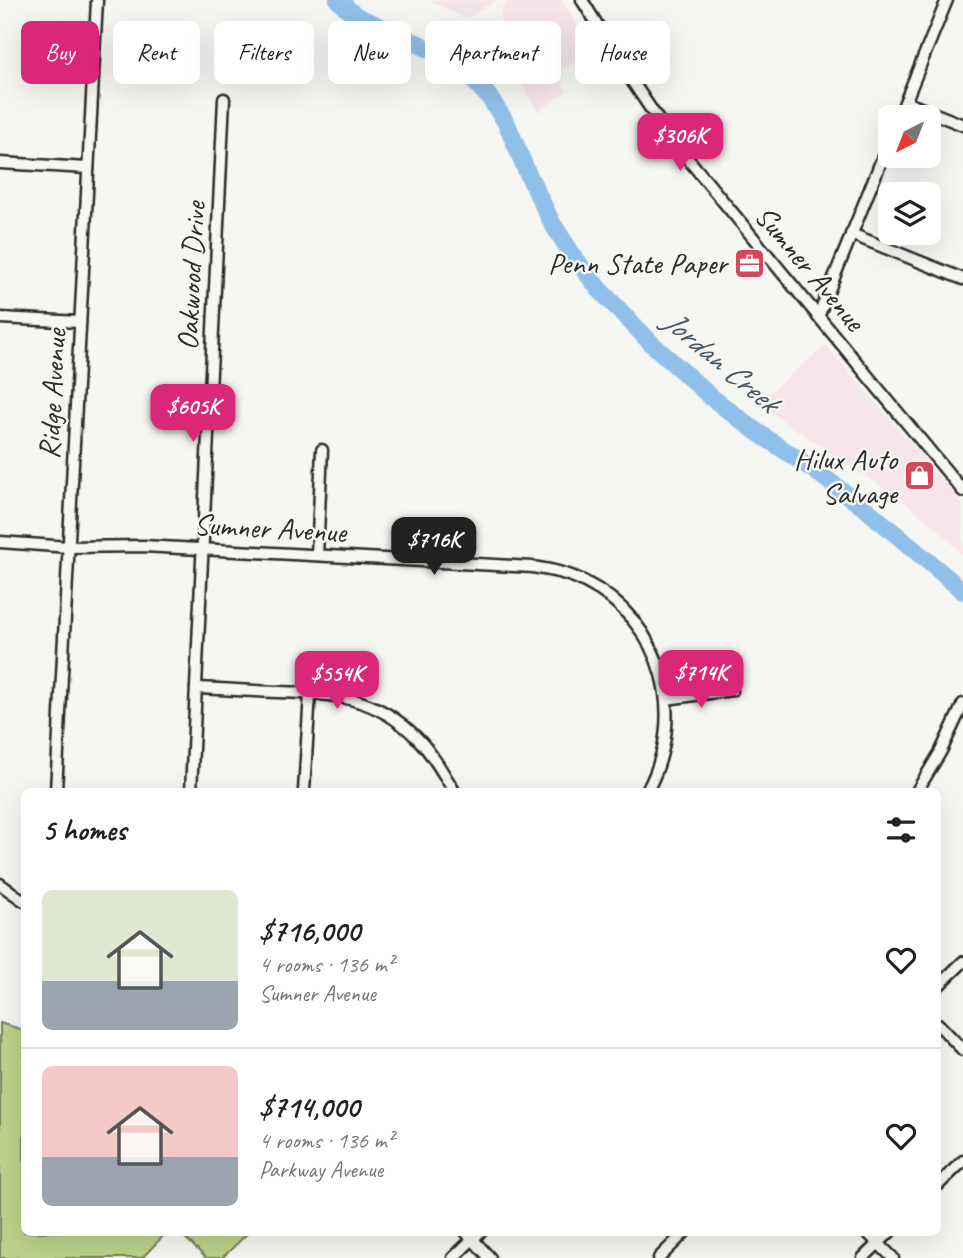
<!DOCTYPE html>
<html lang="en">
<head>
<meta charset="utf-8">
<style>
  :root { --surface:#fff; --page:#f6f6f6; --text:#222; --muted:#767676; --line:#e0e0e0; --accent:#db2777 }
  body { margin:0; font-family:Caveat,sans-serif; background:var(--page); color:var(--text); height:100vh; display:flex; flex-direction:column; font-size:26px; white-space:nowrap }
  * { box-sizing:border-box; margin:0 }
  p { font-size:23px; color:var(--muted) }
  .icon { flex:none; width:38px; height:38px; fill:none; stroke:currentColor; stroke-width:2; stroke-linecap:round; stroke-linejoin:round }
  .map { position:relative; flex:1; overflow:hidden }
  .sheet { position:absolute; left:21px; top:788px; width:920px; height:448px; display:flex; flex-direction:column; background:var(--surface); border-radius:10px; box-shadow:0 7px 28px #0002 }
  .sheet>* { flex:none }
  .banner { position:absolute; left:21px; top:21px; width:922px; height:63px; display:flex; gap:14px }
  .needle { width:46px; rotate:222deg }
  .fabs { position:absolute; left:878px; top:105px; display:grid; gap:14px }
  .fabs a { display:grid; place-items:center; width:63px; height:63px; border-radius:10px; background:var(--surface); box-shadow:0 7px 28px #0002; font-size:35px }
  .price { position:absolute; translate:-50% -60px; padding:0 16px; border-radius:14px; background:var(--accent); color:#fff; font-size:23px; line-height:46px; filter:drop-shadow(0 2px 4px #0008) }
  .price::after { content:''; position:absolute; left:50%; top:42px; width:21px; height:16px; margin-left:-10px; background:inherit; clip-path:polygon(0 0,100% 0,50% 100%) }
  .price.current { background:#222; color:#fff }
  ul { padding:0; list-style:none }
  li { display:flex; align-items:center; gap:21px; height:175px; padding:0 21px }
  li+li { border-top:2px solid var(--line) }
  li span { display:grid; place-items:center; flex:none; width:196px; height:140px; border-radius:10px; color:#555 }
  li>.icon { margin-inline-start:auto }
  span .icon { width:84px; height:84px; fill:#fffc; stroke-width:1 }
  li b { font-size:30px }
  h2 { display:flex; justify-content:space-between; align-items:center; height:84px; padding:0 21px; font-size:30px }
  .chip { padding:0 24px; border-radius:10px; background:var(--surface); box-shadow:0 7px 28px #0002; font-size:24px; line-height:63px }
  .chip.current { background:var(--accent); color:#fff }
  .map>svg:first-child { display:block }
</style>
</head>
<body>
<div class="map">
<svg width="963" height="1258" viewBox="0 0 963 1258">
  <rect width="100%" height="100%" fill="#f6f6f2"/>
  <filter id="ink" filterUnits="userSpaceOnUse"><feTurbulence type="fractalNoise" baseFrequency=".0143" numOctaves="2"/><feDisplacementMap in="SourceGraphic" scale="14" xChannelSelector="R" yChannelSelector="G"/><feConvolveMatrix kernelMatrix="1 2 1 2 8 2 1 2 1" color-interpolation-filters="sRGB"/></filter>
  <g filter="url(#ink)">
    <!-- built -->
    <g fill="#f6e6eb">
      <polygon points="429,0 497,0 465,19"/>
      <polygon points="510,0 562,0 583,34 590,32 600,46 557,73 567,92 538,111 513,72 501,20 501,12 503,7"/>
      <polygon points="826,345 963,504 963,555 939,530 900,499 771,413 759,401"/>
    </g>
    <!-- green -->
    <g fill="#bcd289" stroke="#747e5a" stroke-width="2">
      <polygon points="0,1023 24,1030 24,1232 167,1232 142,1258 0,1258"/>
      <polygon points="179,1232 249,1232 222,1258 206,1258"/>
    </g>
    <g fill="none" stroke-linecap="round" stroke-linejoin="round">
      <!-- river -->
      <polyline stroke="#90bfea" stroke-width="18" points="338,0 356,16 421,45 462,68 489,97 507,124 526,170 552,223 574,257 599,289 652,344 711,397 757,432 814,470 866,509 963,591"/>
      <defs>
        <g id="minor">
          <polyline points="582,0 628,75 669,136 963,491"/>
          <polyline points="905,102 963,125"/>
          <polyline points="899,117 947,0"/>
          <polyline points="0,163 88,168"/>
          <polyline points="851,234 963,279"/>
          <polyline points="818,317 891,137"/>
          <polyline points="0,318 80,322"/>
          <path d="M0 542 69 547 143 546 533 567C551 570 568 573 585 582 663 621 688 716 647 791"/>
          <polyline points="317,555 322,450"/>
          <path d="M196 688C223 689 250 691 277 692 333 694 375 695 417 738 432 753 443 773 454 791"/>
          <polyline points="666,699 732,690"/>
          <polyline points="56,791 97,0"/>
          <polyline points="191,791 224,99"/>
          <polyline points="304,791 310,693"/>
          <polyline points="917,791 941,751 963,704"/>
          <polyline points="0,884 24,901"/>
          <polyline points="938,986 963,962"/>
          <polyline points="938,1024 963,1050"/>
          <polyline points="938,1185 963,1161"/>
          <polyline points="466,1232 490,1258"/>
          <polyline points="867,1232 893,1258"/>
          <polyline points="453,1258 480,1232"/>
          <polyline points="659,1258 685,1232"/>
          <polyline points="863,1258 890,1232"/>
        </g>
      </defs>
      <!-- minor casing -->
      <use href="#minor" stroke="#2b2b2b" stroke-width="15"/>
      <!-- minor -->
      <use href="#minor" stroke="#f6f6f2" stroke-width="10"/>
    </g>
  </g>
  <!-- icons -->
  <defs>
    <symbol id="office-square" viewBox="-11 -11 22 22"><rect x="-9" y="-9" width="18" height="18" rx="4" fill="#d1495b" stroke="#f6f6f2"/><path d="M-6-3h4V-5.5h4V-3h4V5H-6ZM-1-4.5V-3h2v-1.5ZM-6 0V1H6V0Z" fill="#fff"/></symbol>
    <symbol id="shop-square" viewBox="-11 -11 22 22"><rect x="-9" y="-9" width="18" height="18" rx="4" fill="#d1495b" stroke="#f6f6f2"/><path d="M-5-2.5h2.3a2.7 3.5 0 0 1 5.4 0H5L5.5 6h-11ZM-1.5-2.5h3a1.5 2.3 0 0 0-3 0Z" fill="#fff"/></symbol>
  </defs>
  <g fill-rule="evenodd">
    <use href="#office-square" x="732" y="246" width="35" height="35"/>
    <use href="#shop-square" x="902" y="458" width="35" height="35"/>
  </g>
  <g text-anchor="middle" dominant-baseline="central" stroke-width="5" stroke-linejoin="round" paint-order="stroke">
    <!-- poi labels -->
    <g font-size="30" fill="#2b2b2b" stroke="#f6f6f2" text-anchor="end">
      <text x="727" y="263">Penn State Paper</text>
      <text x="897" y="459">Hilux Auto<tspan x="897" dy="34">Salvage</tspan></text>
    </g>
    <!-- street labels -->
    <g font-size="30" fill="#2b2b2b" stroke="#f6f6f2">
      <text transform="translate(810 268) rotate(50)">Sumner Avenue</text>
      <text transform="translate(191 276) rotate(-87)">Oakwood Drive</text>
      <text transform="translate(52 394) rotate(-87)">Ridge Avenue</text>
      <text transform="translate(270 528) rotate(3)">Sumner Avenue</text>
    </g>
    <!-- water labels -->
    <g font-size="32" font-style="italic" fill="#495764" stroke="#f6f6f2">
      <text transform="translate(721 361) rotate(40)">Jordan Creek</text>
    </g>
  </g>
</svg>
<div class="fabs">
<a><svg class="needle" viewBox="-14 -14 28 28"><path d="M0-13l5 13h-10z" fill="#e53935"/><path d="M0 13l5-13h-10z" fill="#767676"/></svg></a>
<a><svg class="icon" aria-label="layers" viewBox="0 0 24 24"><path d="M12 4l9 5-9 5-9-5zM3 14l9 5 9-5"/></svg></a>
</div>
<b class="price" style="left:680px;top:173px">$306K</b>
<b class="price" style="left:193px;top:444px">$605K</b>
<b class="price current" style="left:434px;top:577px">$716K</b>
<b class="price" style="left:701px;top:710px">$714K</b>
<b class="price" style="left:337px;top:711px">$554K</b>
<div class="banner">
<a class="chip current">Buy</a>
<a class="chip">Rent</a>
<a class="chip">Filters</a>
<a class="chip">New</a>
<a class="chip">Apartment</a>
<a class="chip">House</a>
</div>
<section class="sheet">
<h2>5 homes<svg class="icon" aria-label="filters" viewBox="0 0 24 24"><path d="M4 7h16M4 17h16"/><circle cx="9" cy="7" r="2"/><circle cx="15" cy="17" r="2"/></svg></h2>
<ul>
<li><span style="background:linear-gradient(#dfe7d0 65%,#9aa5b1 0)"><svg class="icon" aria-label="home" viewBox="0 0 24 24"><path d="M3 11l9-7 9 7M6 9v11h12V9"/></svg></span><div><b>$716,000</b><p>4 rooms · 136 m²</p><p>Sumner Avenue</p></div><svg class="icon" aria-label="heart" viewBox="0 0 24 24"><path d="M12 20l-8-8c-3-5 5-10 8-4 3-6 11-1 8 4z"/></svg></li>
<li><span style="background:linear-gradient(#f6c9c9 65%,#9aa5b1 0)"><svg class="icon" aria-label="home" viewBox="0 0 24 24"><path d="M3 11l9-7 9 7M6 9v11h12V9"/></svg></span><div><b>$714,000</b><p>4 rooms · 136 m²</p><p>Parkway Avenue</p></div><svg class="icon" aria-label="heart" viewBox="0 0 24 24"><path d="M12 20l-8-8c-3-5 5-10 8-4 3-6 11-1 8 4z"/></svg></li>
</ul>
</section>
</div>
</body>
</html>
